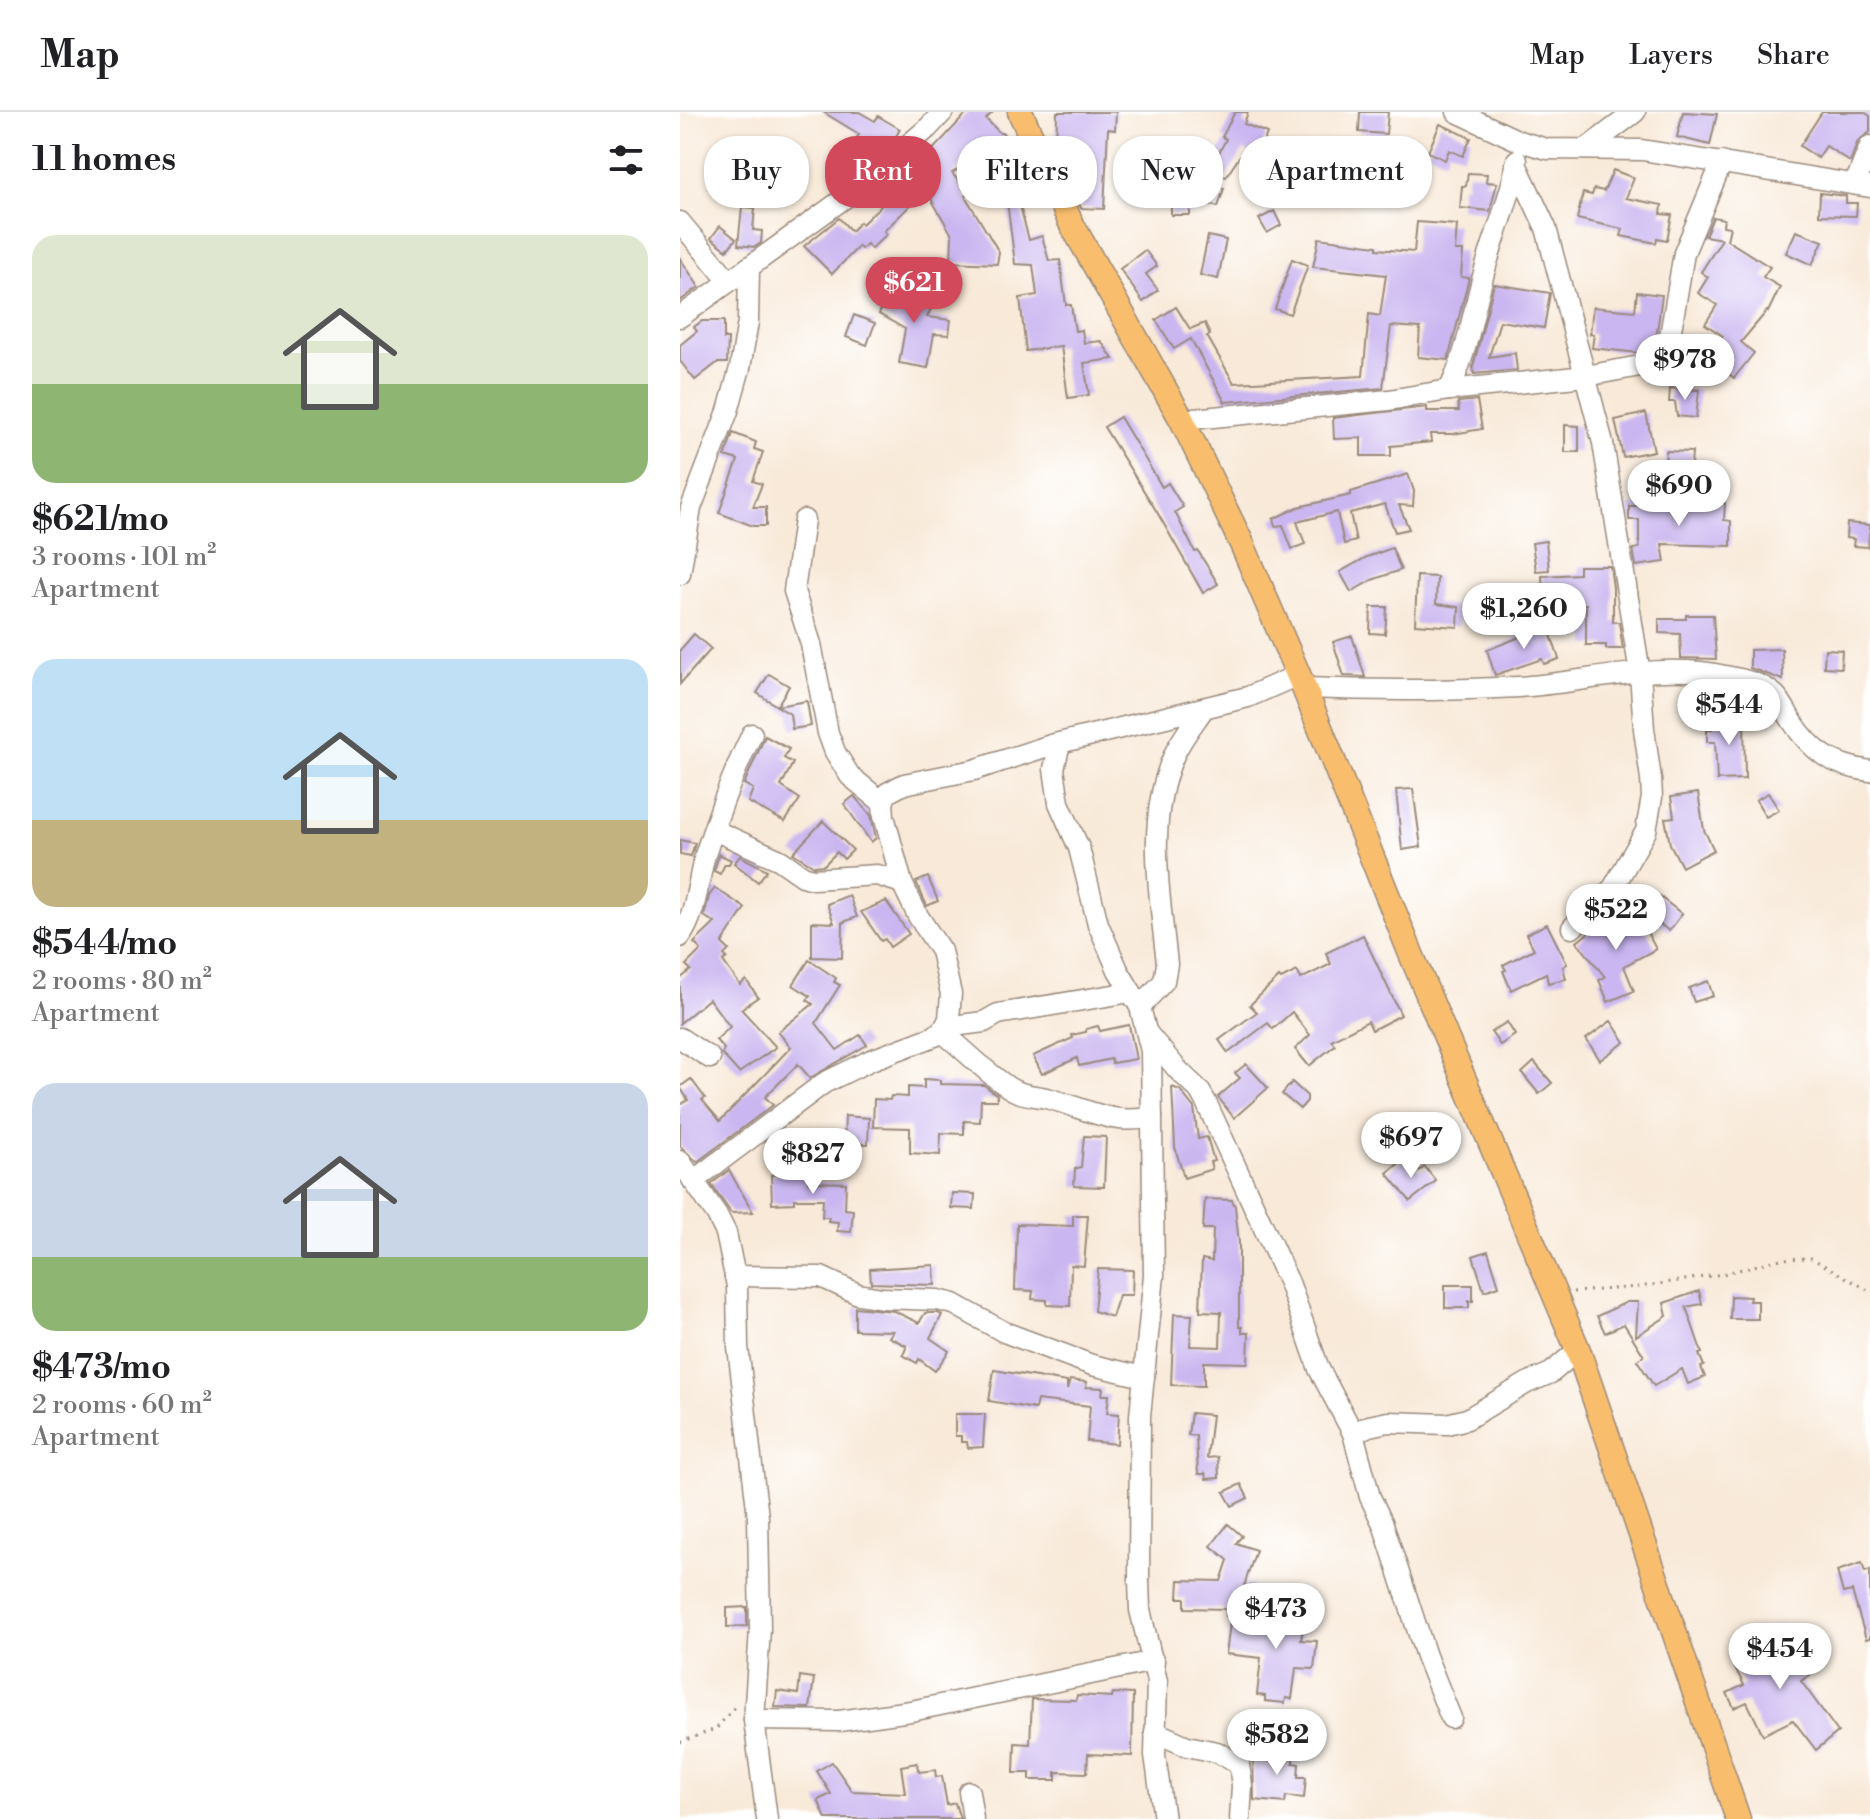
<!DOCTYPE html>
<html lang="en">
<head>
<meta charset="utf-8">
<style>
  :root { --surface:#fff; --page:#f2f2f2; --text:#202124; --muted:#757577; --line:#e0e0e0; --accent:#d1495b }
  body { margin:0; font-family:"Libre Bodoni",serif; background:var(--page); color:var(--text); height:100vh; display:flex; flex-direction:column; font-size:30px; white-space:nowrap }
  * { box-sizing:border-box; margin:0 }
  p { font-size:26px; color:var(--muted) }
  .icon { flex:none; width:44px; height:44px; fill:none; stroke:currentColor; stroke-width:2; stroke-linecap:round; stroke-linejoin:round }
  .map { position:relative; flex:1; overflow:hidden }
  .panel { display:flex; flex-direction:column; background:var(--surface); width:680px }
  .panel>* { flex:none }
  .guide { position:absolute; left:24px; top:24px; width:760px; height:72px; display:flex; gap:16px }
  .price { position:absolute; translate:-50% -68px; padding:0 18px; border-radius:28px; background:#fff; color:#222; font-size:26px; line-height:52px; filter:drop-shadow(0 2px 4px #0008) }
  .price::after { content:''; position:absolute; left:50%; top:48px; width:24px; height:18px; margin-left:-12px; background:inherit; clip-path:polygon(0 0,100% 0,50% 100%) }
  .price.selected { background:var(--accent); color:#fff }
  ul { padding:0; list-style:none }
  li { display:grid; align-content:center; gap:16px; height:424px; padding:0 32px }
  li span { display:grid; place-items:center; height:248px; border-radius:24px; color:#555 }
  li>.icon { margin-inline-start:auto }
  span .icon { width:144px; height:144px; fill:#fffc; stroke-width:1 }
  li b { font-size:34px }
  h2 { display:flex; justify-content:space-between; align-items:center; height:96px; padding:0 32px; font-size:34px }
  .pill { padding:0 28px; border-radius:32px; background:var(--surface); box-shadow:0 2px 6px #0004; font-size:28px; line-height:72px }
  .pill.selected { background:var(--accent); color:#fff }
  header { display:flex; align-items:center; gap:48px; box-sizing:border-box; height:112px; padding:0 40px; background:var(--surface); border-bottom:2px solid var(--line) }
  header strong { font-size:38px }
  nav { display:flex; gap:44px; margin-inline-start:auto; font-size:28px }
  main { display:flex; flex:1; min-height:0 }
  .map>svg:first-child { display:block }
</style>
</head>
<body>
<header>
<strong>Map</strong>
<nav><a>Map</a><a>Layers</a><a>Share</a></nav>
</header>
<main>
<section class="panel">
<h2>11 homes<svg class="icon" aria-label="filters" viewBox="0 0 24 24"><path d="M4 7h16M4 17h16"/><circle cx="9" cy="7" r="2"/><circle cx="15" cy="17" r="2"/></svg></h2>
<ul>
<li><span style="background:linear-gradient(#dfe7d0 60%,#8fb573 0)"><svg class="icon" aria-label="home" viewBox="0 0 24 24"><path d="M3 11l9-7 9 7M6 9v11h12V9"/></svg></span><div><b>$621/mo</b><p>3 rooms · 101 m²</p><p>Apartment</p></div></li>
<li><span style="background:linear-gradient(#bfe0f5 65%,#c2b280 0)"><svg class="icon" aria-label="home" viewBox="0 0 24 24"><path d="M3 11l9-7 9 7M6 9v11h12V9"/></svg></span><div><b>$544/mo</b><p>2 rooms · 80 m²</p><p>Apartment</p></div></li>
<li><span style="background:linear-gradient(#c9d6e8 70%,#8fb573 0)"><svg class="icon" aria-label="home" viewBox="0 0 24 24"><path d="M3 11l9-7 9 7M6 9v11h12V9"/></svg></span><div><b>$473/mo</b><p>2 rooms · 60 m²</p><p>Apartment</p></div></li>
</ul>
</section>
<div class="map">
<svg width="1190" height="1707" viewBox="0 0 1190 1707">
  <rect width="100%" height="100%" fill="#fff"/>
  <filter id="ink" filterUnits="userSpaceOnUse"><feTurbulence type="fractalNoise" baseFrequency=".0125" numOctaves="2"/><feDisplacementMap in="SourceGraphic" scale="16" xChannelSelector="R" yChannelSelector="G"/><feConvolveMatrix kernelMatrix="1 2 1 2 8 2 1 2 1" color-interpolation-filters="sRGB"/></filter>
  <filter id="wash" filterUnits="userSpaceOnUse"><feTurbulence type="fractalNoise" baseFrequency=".006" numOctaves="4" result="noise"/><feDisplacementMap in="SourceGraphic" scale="32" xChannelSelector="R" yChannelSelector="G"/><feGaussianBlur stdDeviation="1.8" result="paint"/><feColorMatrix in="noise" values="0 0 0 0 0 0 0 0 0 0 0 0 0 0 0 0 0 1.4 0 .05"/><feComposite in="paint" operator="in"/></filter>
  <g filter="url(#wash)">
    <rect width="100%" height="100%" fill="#f8e9d8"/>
    <g id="blocks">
      <!-- building -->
      <g fill="#cab6f0">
        <polygon points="143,0 179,0 195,9 198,4 220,17 214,28 199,41 192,37 186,47 170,37 179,22"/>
        <polygon points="288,0 313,0 306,7 320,21 323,21 328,30 325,32 335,78 348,73 351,87 339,90 349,128 362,124 369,149 380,148 386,193 391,193 395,219 402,218 404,231 421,229 433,247 404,251 409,283 388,286 381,234 346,239 340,186 357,183 353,153 335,152 327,89 317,89 306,42 272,61 288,81 285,84 319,140 317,152 271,150 272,123 246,78 204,119 207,122 191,137 187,132 181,137 179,134 152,162 124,134 159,106 171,119 180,110 182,112 206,89 197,80 206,71 215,80 247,49 245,46"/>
        <polygon points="377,0 436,0 435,18 428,17 424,97 401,96 396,85 397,52 387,52 387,38 376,38"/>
        <polygon points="555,0 568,0 564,12 587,21 578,44 564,38 546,65 531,57 546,27 542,25"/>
        <polygon points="680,0 708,0 706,22 679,20"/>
        <polygon points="1003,0 1037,2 1030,33 997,25"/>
        <polygon points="1142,0 1184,0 1190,4 1190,20 1178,29 1170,50 1146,34 1138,46 1120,34"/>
        <polygon points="760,12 791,26 783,44 769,38 765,48 748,40"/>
        <polygon points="933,58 954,66 946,86 982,93 981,102 992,103 987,128 977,126 976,131 941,124 943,117 897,107 903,81 912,83 914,77 924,79"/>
        <polygon points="788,61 807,62 806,70 817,71 810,99 780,96 782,74 786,74"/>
        <polygon points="486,74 502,75 544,76 538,95 510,86 510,103 491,103 491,80 486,78"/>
        <polygon points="1140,81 1166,84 1166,91 1177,91 1176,104 1139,103"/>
        <polygon points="62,95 75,96 73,118 82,119 81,131 75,135 58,133"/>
        <polygon points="594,99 601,113 587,121 579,107"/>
        <polygon points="1033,105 1044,107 1043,114 1050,115 1047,128 1090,155 1083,165 1100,175 1088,200 1087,199 1061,230 1074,241 1054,266 1043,257 1046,253 1030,240 1043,224 1025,212 1037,193 1018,181 1028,165 1021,160 1042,127 1025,124"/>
        <polygon points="737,110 777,113 775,139 783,139 781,165 789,166 768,248 738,245 740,216 711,214 703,276 545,290 511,227 494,237 476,208 496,195 510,217 525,211 530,223 527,224 554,271 683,264 689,202 700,204 706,163 633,155 639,126 697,134 697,137 734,140"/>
        <polygon points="40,114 56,127 47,138 31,126"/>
        <polygon points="1116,119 1143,129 1132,153 1106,141"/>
        <polygon points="528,124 546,128 538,167 520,163"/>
        <polygon points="465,138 477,154 466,162 478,178 463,190 440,157"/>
        <polygon points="0,146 19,175 0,189"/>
        <polygon points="612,147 628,153 610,202 595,197"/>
        <polygon points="214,170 234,180 233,183 253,193 247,205 271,208 269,223 254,222 248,256 219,251 225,217 199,202"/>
        <polygon points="814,172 870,181 864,216 820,209 809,245 835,241 837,258 794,262 793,255"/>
        <polygon points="957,180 982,183 975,235 959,241 912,236 914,222 910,222 913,195 955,199"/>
        <polygon points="174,203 195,211 187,233 166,225"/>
        <polygon points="22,209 44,209 44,227 48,227 47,251 37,251 15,268 0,249 0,233 17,219 14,215"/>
        <polygon points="990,276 1019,278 1016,306 997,304 995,290 989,290"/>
        <polygon points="797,288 802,317 773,322 750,322 751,330 711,334 711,344 681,344 681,326 654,327 653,306 747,295 747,299 779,299 778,290"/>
        <polygon points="966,301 974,339 943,345 935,308"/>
        <polygon points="440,305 482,375 488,371 503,395 495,400 515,440 518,439 538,472 523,481 477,400 424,315"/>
        <polygon points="885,313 899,314 899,340 885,340"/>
        <polygon points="53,321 76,330 74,337 83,340 73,369 82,372 73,395 86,395 86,414 73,414 39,401 58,348 45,344"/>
        <polygon points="986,339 1012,340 1011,355 985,354"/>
        <polygon points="728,362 734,379 733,394 719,393 729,417 715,420 705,392 670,401 676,429 664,432 657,400 617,410 625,432 612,437 603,413 595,414 593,407 618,395 671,383 671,380"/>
        <polygon points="987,389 1045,391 1044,408 1051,409 1051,434 982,432 985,450 956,454 953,437 959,436 959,408 949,408 949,394 987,393"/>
        <polygon points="1167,411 1190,413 1188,435 1173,434 1174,427 1166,426"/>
        <polygon points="866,429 869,458 856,459 852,431"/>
        <polygon points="712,436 721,458 692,468 671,480 660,460 687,445"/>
        <polygon points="899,454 930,454 933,476 933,510 939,510 943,537 926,537 926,533 906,533 906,492 874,495 873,485 863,486 862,464 899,462"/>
        <polygon points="737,464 757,465 756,492 779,495 778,515 735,512"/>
        <polygon points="691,495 707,495 705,522 690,521"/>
        <polygon points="1006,503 1033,503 1036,547 1001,546 1000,522 979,521 979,507 1006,507"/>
        <polygon points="868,514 879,547 864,552 862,547 815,563 807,538"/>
        <polygon points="14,522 31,537 0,572 0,538"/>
        <polygon points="672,524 685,565 664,564 653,530"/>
        <polygon points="1102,537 1103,568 1070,556 1070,538"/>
        <polygon points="1145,537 1162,538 1161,556 1144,555"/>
        <polygon points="89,562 109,574 97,594 77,581"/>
        <polygon points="127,589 131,614 112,617 110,602 97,594"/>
        <polygon points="1064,605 1065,667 1037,668 1035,630 1027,630 1027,617 1032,617 1032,606"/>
        <polygon points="85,624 109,637 104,646 113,651 101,674 120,687 105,710 68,690 73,677 64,672"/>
        <polygon points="733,677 741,735 722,738 716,678"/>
        <polygon points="1018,681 1024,718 1034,738 1002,755 990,732 985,706 994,705 991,685"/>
        <polygon points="1088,681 1099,698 1086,705 1076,688"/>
        <polygon points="174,684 191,703 196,726 191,730 164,692"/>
        <polygon points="143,709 173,738 164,747 157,740 144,753 134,754 113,741"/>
        <polygon points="0,728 15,731 11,744 0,742"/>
        <polygon points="39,742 51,748 49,752 45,752 40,762 34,759"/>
        <polygon points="60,744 87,758 78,770 54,751"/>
        <polygon points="248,765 258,789 247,794 236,770"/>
        <polygon points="35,776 65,796 42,831 49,838 44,843 47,846 43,849 60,873 66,868 78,885 61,897 96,935 59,961 42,942 44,937 36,928 50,915 29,887 0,911 0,867 11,858 6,853 21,838 14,831 35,811 24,804 29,784"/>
        <polygon points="169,783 177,805 161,811 163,811 162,846 132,845 132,810 154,811 147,792"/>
        <polygon points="979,784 1002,802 989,819 966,801"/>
        <polygon points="206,789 229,822 210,835 205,827 201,829 181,800"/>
        <polygon points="937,798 949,815 958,803 976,837 944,854 954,879 928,890 919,868 925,865 897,830"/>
        <polygon points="867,812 887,852 883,855 886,867 868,871 866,861 831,878 823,859 826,858 823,853 854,837 846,822"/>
        <polygon points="683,823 721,903 692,918 688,909 651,928 655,933 629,954 615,937 630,923 612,900 593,917 588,911 548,941 539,928 577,900 570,893 599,865 601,867 617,859 621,867 651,852 646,841"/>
        <polygon points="129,848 156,866 154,870 160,873 136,911 157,938 180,923 187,933 130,966 118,952 85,985 93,993 17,1050 0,1034 0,993 8,988 0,975 11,967 25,986 22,988 40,1009 111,935 98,920 133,892 127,888 130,884 113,873"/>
        <polygon points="1028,869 1033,884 1014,890 1009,876"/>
        <polygon points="931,909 945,930 920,948 906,927"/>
        <polygon points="827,910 835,923 820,933 811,920"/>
        <polygon points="449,913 456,947 432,951 431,947 399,954 397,946 362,962 353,944 393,926 392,923 406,920 406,917 418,914 420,919"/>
        <polygon points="854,950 872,971 859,982 842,961"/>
        <polygon points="566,952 588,976 554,1006 538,985 560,966 555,961"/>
        <polygon points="244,967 260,968 260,972 304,973 317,983 317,988 301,988 300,1010 284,1009 284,1022 261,1021 260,1043 230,1041 230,1016 193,1015 194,987 210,988 211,984 228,985 228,975 244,976"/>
        <polygon points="612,970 627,984 627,989 620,997 602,982"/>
        <polygon points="492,975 500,978 514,996 518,1027 527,1025 534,1049 530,1050 532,1057 504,1066 495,1035"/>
        <polygon points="165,1004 189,1006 188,1032 164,1031"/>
        <polygon points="404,1024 426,1025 424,1075 394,1074 395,1057 401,1055"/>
        <polygon points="723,1048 732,1059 736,1055 739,1059 745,1055 756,1069 730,1089 707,1061"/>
        <polygon points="49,1058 73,1100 51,1101 31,1072"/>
        <polygon points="128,1058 128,1070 166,1071 165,1097 173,1098 171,1120 157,1119 158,1110 148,1109 149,1105 142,1105 143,1087 114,1087 114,1091 92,1092 91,1063 104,1062 104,1059"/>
        <polygon points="272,1081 295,1082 294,1097 271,1096"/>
        <polygon points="525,1087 552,1088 555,1094 559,1131 559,1215 562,1215 562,1221 569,1221 568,1251 524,1250 524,1274 491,1273 494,1202 512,1203 510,1234 540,1235 541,1200 520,1199 522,1147 532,1149 533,1117 523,1117"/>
        <polygon points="393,1103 408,1103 404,1154 391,1153 390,1194 367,1193 367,1188 352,1187 353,1179 335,1178 337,1112 393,1114"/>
        <polygon points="808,1139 819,1174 804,1179 793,1144"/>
        <polygon points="254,1153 255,1173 191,1171 190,1157"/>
        <polygon points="418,1157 453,1158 452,1183 439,1183 432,1205 414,1199"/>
        <polygon points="765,1173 793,1173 793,1189 789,1189 789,1196 765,1196"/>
        <polygon points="1019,1179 1022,1192 1006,1195 1022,1241 1019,1242 1024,1254 1021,1255 1025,1265 1008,1272 1002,1257 974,1274 957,1248 964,1244 944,1212 925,1221 917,1204 947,1190 958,1190 956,1224 987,1204 984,1191"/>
        <polygon points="1051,1184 1070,1185 1069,1189 1078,1189 1078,1207 1050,1207"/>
        <polygon points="175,1195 214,1199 239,1211 245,1201 258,1201 262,1203 250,1226 269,1239 255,1259 239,1247 237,1251 223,1243 227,1234 209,1225 213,1219 175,1218"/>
        <polygon points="314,1258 387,1270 387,1278 390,1268 407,1270 406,1275 423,1276 422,1283 429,1283 427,1301 439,1302 437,1332 407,1329 410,1294 357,1288 355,1297 309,1289"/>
        <polygon points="511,1301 532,1303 527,1346 538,1345 539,1366 526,1367 525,1360 525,1362 518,1362 516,1324 508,1323"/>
        <polygon points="275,1302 305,1302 303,1335 288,1336 287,1330 281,1330 281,1324 275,1324"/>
        <polygon points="561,1372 568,1386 552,1394 544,1380"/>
        <polygon points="548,1412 562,1424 556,1431 576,1438 564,1474 573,1474 573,1487 561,1487 560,1505 546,1504 546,1497 505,1496 505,1486 498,1486 499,1468 541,1469 548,1448 531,1434"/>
        <polygon points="1182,1451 1185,1460 1190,1458 1190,1526 1186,1527 1172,1479 1163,1481 1157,1459"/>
        <polygon points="610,1484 628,1487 621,1528 637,1529 634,1557 616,1556 612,1587 606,1586 605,1591 585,1589 585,1584 577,1583 581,1546 546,1542 550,1511 605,1517"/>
        <polygon points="67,1495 67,1514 47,1515 47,1496"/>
        <polygon points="1093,1524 1100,1536 1104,1532 1110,1542 1119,1537 1133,1561 1121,1569 1158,1620 1136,1638 1113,1608 1083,1623 1067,1590 1054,1596 1047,1581 1064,1573 1050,1547"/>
        <polygon points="120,1564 134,1566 130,1596 95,1595 97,1579 118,1582"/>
        <polygon points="433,1581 453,1582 452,1644 408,1642 407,1661 376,1660 376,1668 350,1668 350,1661 334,1661 335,1631 350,1632 352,1587 396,1588 397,1583 432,1585"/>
        <polygon points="601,1637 614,1638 613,1651 619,1652 618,1665 626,1665 624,1686 606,1684 605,1691 574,1688 573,1641 600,1644"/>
        <polygon points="152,1650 172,1679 225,1681 221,1654 237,1651 239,1660 255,1658 256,1665 262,1664 267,1693 275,1691 280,1707 146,1707 138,1688 151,1682 137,1659"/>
      </g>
    </g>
  </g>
  <g filter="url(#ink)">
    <use href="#blocks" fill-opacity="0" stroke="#9a8a7b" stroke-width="2"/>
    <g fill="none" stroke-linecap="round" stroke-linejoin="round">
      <defs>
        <g id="minor">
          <polyline points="777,0 839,29 867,37 962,38 1190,75"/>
          <polyline points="906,37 955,0"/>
          <polyline points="836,52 866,116 923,331 960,561 964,617 971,667 972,685 966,719 933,776 892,816"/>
          <polyline points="1175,72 1190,34"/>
          <polyline points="0,110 49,169"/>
          <polyline points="0,205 173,80 248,16 263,0"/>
          <path d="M769 278C789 238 793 196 806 154 816 119 831 85 837 48"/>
          <polyline points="502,308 709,288 769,278 906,264 976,251 987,242 1004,141 1042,50"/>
          <polyline points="124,408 114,479 131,532 148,621 155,640 170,664 203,691"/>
          <polyline points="0,462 11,396 48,299 60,256 68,210 69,155"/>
          <path d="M624 576C696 579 767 579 838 575 905 571 977 549 1045 564 1061 567 1083 571 1095 583 1102 590 1107 601 1112 609 1132 640 1153 654 1190 659"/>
          <polyline points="380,631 374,657 379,691 399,736 418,812 438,858 460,895 471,939 474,1163 460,1304 459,1468 460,1498 477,1569 475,1643 484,1707"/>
          <polyline points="34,718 100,748 123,764 133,767 197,763 222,771"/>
          <path d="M0 825C17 800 17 772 25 743 38 702 53 661 72 622"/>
          <path d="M460 895 484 869 487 852C480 784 465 708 494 643 501 627 514 611 524 596"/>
          <polyline points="265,915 304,910 318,902 451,880"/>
          <path d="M261 919C284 937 304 959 328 975 341 984 355 983 370 987 408 997 432 1014 472 1005"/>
          <polyline points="468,922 498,958 519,978 526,990 610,1173 639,1257 673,1321 690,1385 703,1412 746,1544 771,1606"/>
          <polyline points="0,926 30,946"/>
          <polyline points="0,1049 37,1103 46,1121 57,1174 58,1235 78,1405 80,1517 74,1608 87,1707"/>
          <polyline points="13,1069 144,971 191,948 255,924 265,915 269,907 271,882 261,839 238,804 222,771 204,704 203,691 207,681 224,672 294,658 371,633 568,585 618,563"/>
          <polyline points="55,1164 141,1165 178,1182 202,1186 258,1188 274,1192 324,1220 412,1253 464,1265"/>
          <polyline points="673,1321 689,1314 708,1310 767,1312 787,1307 847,1271 871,1261 898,1238"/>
          <polyline points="74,1608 159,1609 231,1599 474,1549"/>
          <polyline points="475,1620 507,1634 537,1640 559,1652 562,1674 560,1707"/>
          <polyline points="289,1680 293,1707"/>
        </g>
        <polyline id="major" points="340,0 391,111 502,308 562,432 624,576 731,842 898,1238 1058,1707"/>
      </defs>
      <!-- minor casing -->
      <use href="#minor" stroke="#9a8a7b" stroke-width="23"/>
      <!-- major casing -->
      <use href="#major" stroke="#9a8a7b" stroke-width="27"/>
      <!-- path -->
      <g stroke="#9a8a7b" stroke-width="3" stroke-dasharray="2 6" stroke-linecap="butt">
        <polyline points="893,1180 959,1175 1043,1162 1101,1147 1131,1146 1190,1179"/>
        <polyline points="0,1630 36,1617 57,1592"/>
      </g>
      <!-- minor -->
      <use href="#minor" stroke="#fff" stroke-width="20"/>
      <!-- major -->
      <use href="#major" stroke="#f9be6d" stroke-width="24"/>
    </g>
  </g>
</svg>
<b class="price selected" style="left:234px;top:213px">$621</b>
<b class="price" style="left:1005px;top:290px">$978</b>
<b class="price" style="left:999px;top:416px">$690</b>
<b class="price" style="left:844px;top:539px">$1,260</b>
<b class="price" style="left:1049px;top:635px">$544</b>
<b class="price" style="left:936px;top:840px">$522</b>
<b class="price" style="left:731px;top:1068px">$697</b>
<b class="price" style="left:133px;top:1084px">$827</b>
<b class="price" style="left:596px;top:1539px">$473</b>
<b class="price" style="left:1100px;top:1579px">$454</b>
<b class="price" style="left:597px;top:1665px">$582</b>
<div class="guide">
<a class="pill">Buy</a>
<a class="pill selected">Rent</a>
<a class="pill">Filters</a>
<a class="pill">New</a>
<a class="pill">Apartment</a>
</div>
</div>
</main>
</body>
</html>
